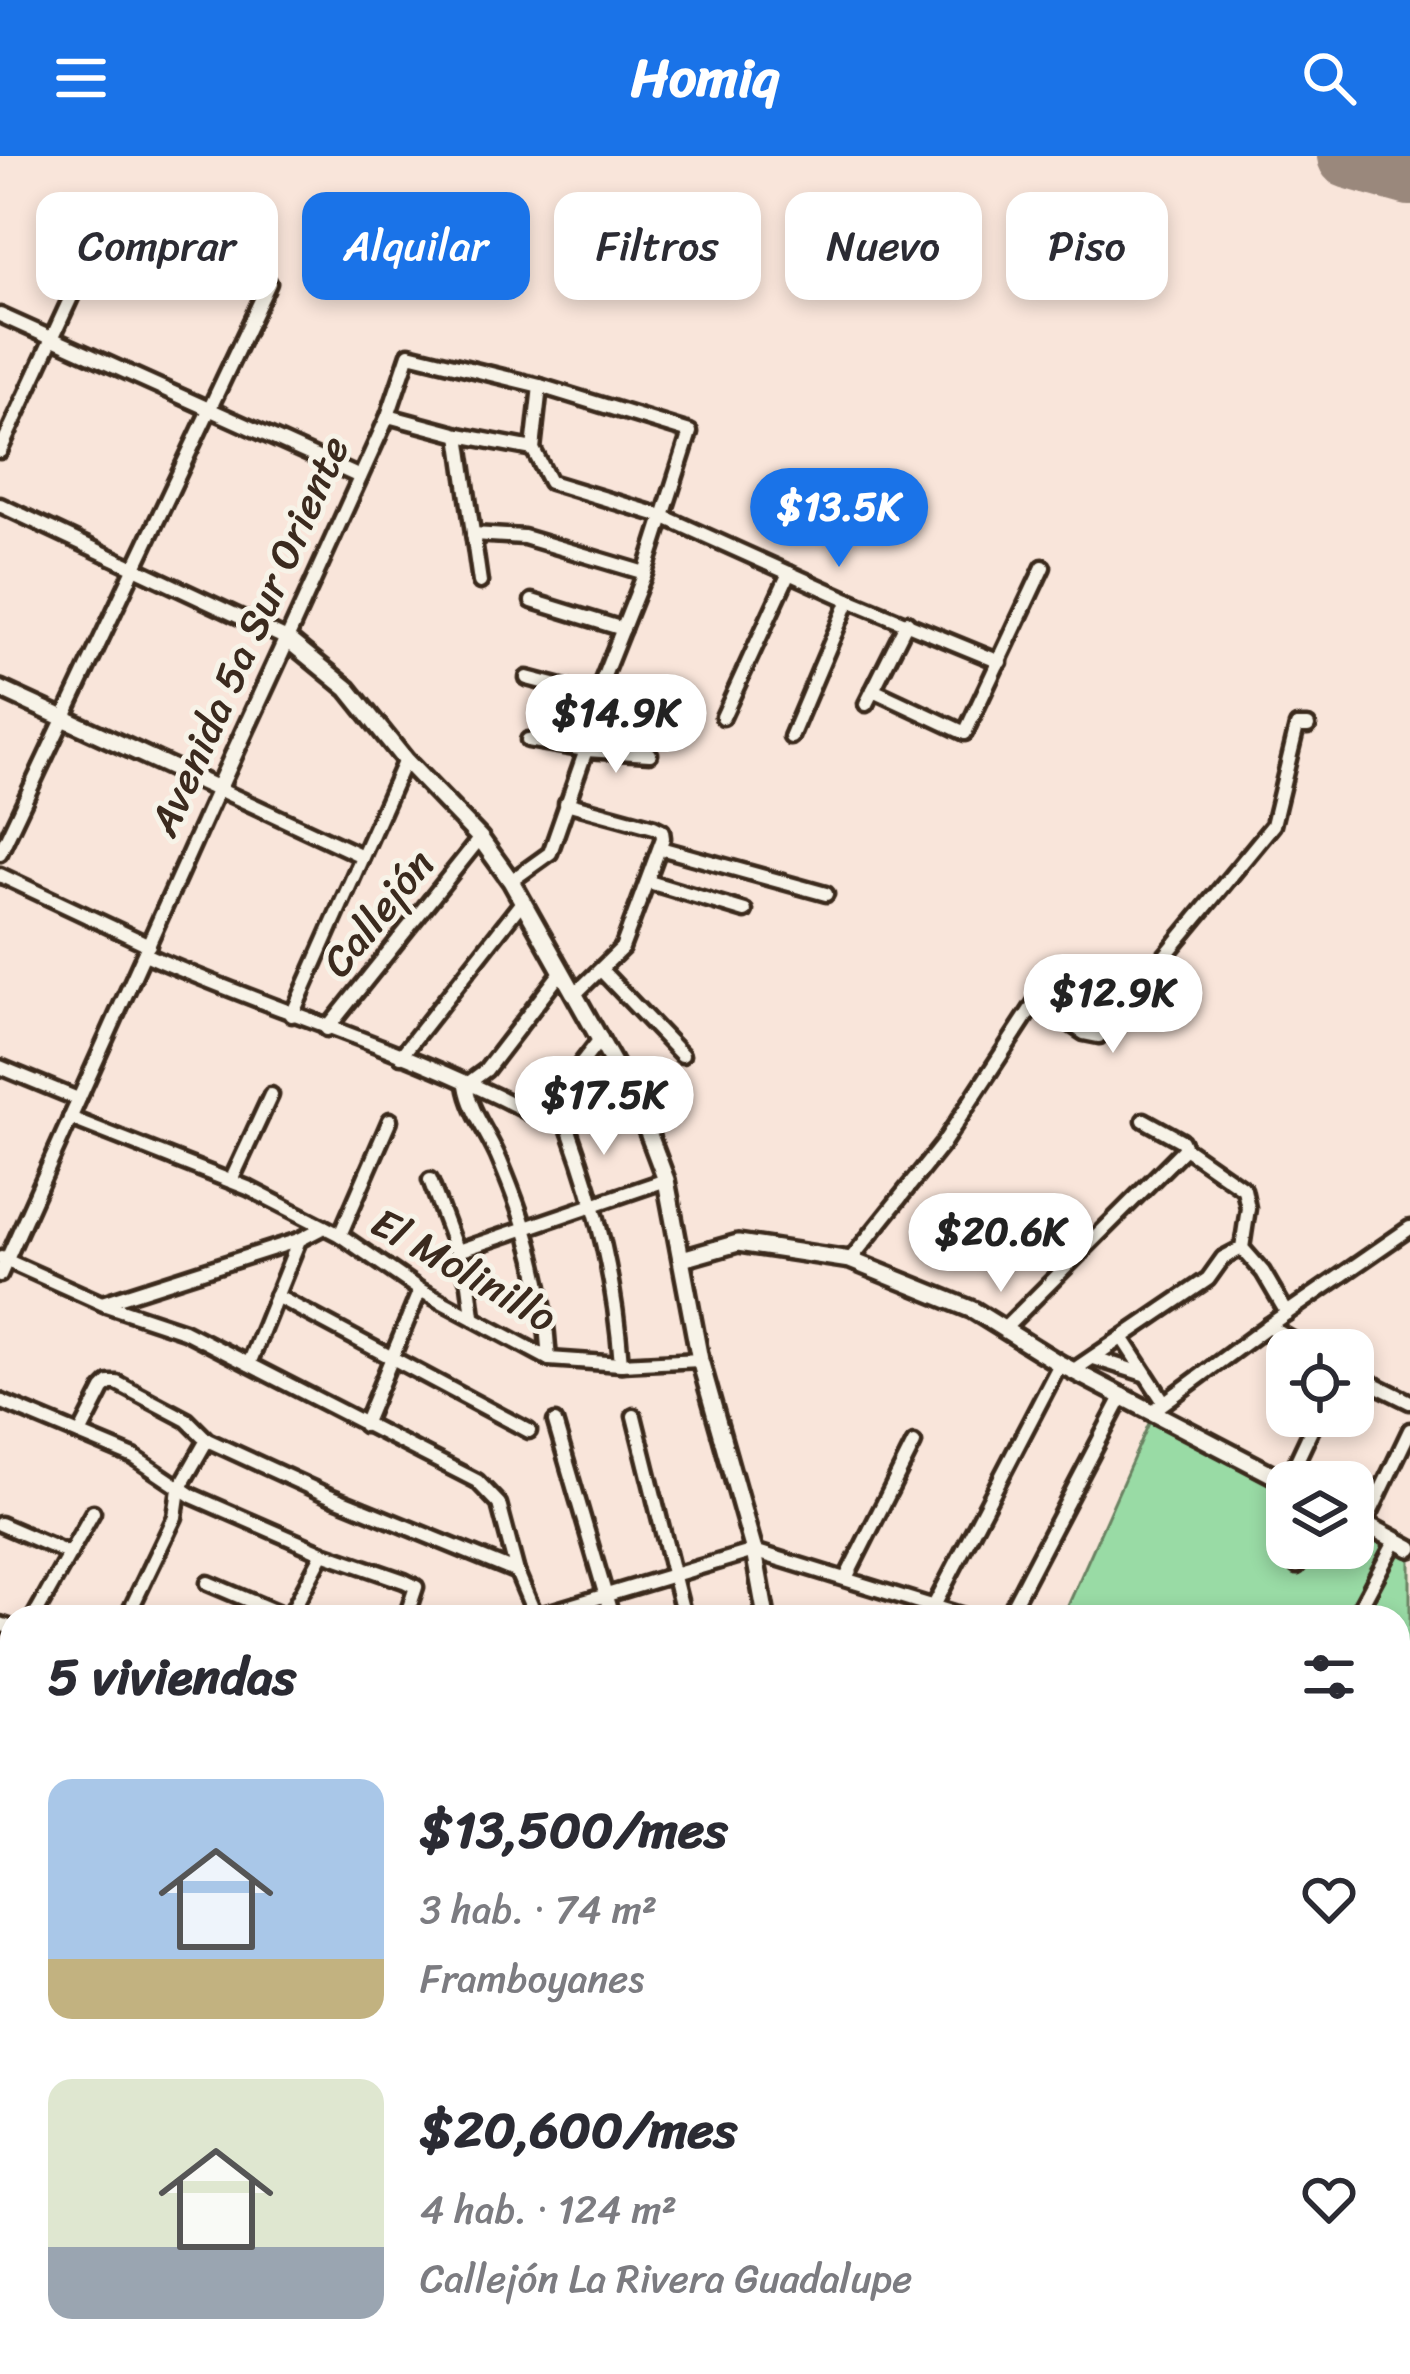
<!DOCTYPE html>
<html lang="es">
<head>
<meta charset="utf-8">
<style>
  :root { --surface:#fff; --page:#f2f2f3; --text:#2b2b33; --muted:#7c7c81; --accent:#1a73e8 }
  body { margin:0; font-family:Sriracha,sans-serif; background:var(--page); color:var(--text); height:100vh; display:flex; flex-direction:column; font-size:45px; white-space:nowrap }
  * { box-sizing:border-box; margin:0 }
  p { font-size:39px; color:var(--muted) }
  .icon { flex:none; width:66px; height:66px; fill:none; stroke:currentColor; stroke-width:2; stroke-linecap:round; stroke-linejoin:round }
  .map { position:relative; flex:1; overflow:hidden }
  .panel { position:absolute; left:0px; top:1449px; width:1410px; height:771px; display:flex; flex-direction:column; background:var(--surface); border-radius:36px 36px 0 0; box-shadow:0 6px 18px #0003 }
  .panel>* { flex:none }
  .guide { position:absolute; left:36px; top:36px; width:1338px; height:108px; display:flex; gap:24px }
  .tools { position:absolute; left:1266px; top:1173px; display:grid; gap:24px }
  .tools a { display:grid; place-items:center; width:108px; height:108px; border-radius:24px; background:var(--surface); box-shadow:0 6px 18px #0003; font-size:60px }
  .price { position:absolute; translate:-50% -102px; padding:0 27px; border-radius:42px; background:#fff; color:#222; font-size:39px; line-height:78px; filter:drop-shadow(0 3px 6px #0008) }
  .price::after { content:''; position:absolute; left:50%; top:72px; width:36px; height:27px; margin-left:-18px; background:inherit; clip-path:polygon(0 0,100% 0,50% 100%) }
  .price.selected { background:var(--accent); color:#fff }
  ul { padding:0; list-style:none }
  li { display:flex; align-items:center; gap:36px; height:300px; padding:0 48px }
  li span { display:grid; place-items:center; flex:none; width:336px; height:240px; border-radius:24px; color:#555 }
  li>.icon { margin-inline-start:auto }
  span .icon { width:144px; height:144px; fill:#fffc; stroke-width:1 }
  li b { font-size:51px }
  h2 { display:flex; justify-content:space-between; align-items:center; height:144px; padding:0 48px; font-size:51px }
  .tag { padding:0 42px; border-radius:24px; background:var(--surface); box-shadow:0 6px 18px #0003; font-size:42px; line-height:108px }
  .tag.selected { background:var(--accent); color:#fff }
  header { display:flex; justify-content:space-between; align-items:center; height:156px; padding:0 48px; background:var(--accent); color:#fff; font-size:54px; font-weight:700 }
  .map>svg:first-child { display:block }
</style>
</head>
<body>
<header><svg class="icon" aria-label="menu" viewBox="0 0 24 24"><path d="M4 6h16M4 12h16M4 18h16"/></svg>Homiq<svg class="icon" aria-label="search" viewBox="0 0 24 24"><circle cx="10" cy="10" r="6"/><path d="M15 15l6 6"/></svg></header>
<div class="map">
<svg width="1410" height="2218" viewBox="0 0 1410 2218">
  <rect width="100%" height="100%" fill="#f9e5da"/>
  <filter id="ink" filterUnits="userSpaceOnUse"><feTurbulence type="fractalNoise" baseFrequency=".00833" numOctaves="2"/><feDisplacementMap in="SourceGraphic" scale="24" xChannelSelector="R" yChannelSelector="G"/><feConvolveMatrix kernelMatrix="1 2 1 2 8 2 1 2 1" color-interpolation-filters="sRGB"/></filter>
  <g filter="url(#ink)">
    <!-- green -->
    <polygon fill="#99dba5" stroke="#6a8262" stroke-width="3" points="1150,1265 1287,1335 1287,1392 1353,1392 1353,1369 1410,1399 1410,1548 1398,1578 1398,1461 1063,1461"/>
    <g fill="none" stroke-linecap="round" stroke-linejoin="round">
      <!-- runway -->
      <polyline stroke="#9a887c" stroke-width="66" points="1350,0 1410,17"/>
      <defs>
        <g id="minor">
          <polyline points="0,159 360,321"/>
          <polyline points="540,230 533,293 550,326 662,360 849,444 1000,506"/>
          <polyline points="388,260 459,279 533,293"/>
          <polyline points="459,279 480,426"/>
          <polyline points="0,295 103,72"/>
          <polyline points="0,349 287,483 388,260 409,198 540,230 690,276 645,417 596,540 586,594 550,697 511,725"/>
          <polyline points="473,378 524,381 645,417"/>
          <polyline points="532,445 623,473"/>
          <polyline points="527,522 596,540"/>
          <polyline points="873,534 965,577 1043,411"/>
          <polyline points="866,548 907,466"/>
          <polyline points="723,561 789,417"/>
          <polyline points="791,581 849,444"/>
          <polyline points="528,584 586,594 650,598"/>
          <polyline points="566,647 654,671 662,675 663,682 622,792 574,839"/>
          <polyline points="660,692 826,738"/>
          <polyline points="0,697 269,127"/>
          <polyline points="0,719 149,789"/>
          <polyline points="649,726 745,755"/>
          <path d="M145 798C272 855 409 893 532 958L545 954 601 882"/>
          <polyline points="602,815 682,899"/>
          <polyline points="292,859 405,604"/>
          <polyline points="327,873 480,682"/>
          <polyline points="401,900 522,746"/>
          <polyline points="0,911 78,943"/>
          <polyline points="467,928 486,914 562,815"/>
          <path d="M466 929C470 956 490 980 500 1005 529 1074 544 1128 549 1203"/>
          <polyline points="70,962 248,1032 340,1079 420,1134 549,1203 621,1208 700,1204"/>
          <polyline points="1144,964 1182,985 1185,992 1244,1033 1248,1052 1242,1092 1263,1116 1287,1157"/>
          <path d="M569 974C598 1054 615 1124 621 1208"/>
          <polyline points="430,1024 469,1128 473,1160"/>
          <polyline points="231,1025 271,939"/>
          <polyline points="340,1079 390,964"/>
          <polyline points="458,1095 666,1024"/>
          <polyline points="1,1102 106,1149 184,1175 477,1325 499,1348 517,1416 536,1461"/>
          <polyline points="850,1104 942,989 1036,845 1084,877 1099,880 1273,669 1297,570 1308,570"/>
          <polyline points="0,1119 218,633 362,700"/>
          <polyline points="276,1140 529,1275"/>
          <polyline points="102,1147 299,1084"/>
          <polyline points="1268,1170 1310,1194"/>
          <polyline points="1006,1171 1185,992"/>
          <polyline points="1123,1183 1164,1246"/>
          <polyline points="1094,1202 1144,1218"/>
          <polyline points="249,1208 299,1084 324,1071"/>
          <polyline points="1074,1214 1208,1123 1223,1102 1242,1092"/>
          <polyline points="1353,1218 1410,1246"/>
          <polyline points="0,1245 134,1301 192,1340 323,1397 404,1425 416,1431 406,1461"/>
          <polyline points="1153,1255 1268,1170 1410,1072"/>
          <polyline points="634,1260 684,1461"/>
          <polyline points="555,1266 612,1461"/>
          <polyline points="364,1269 420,1134"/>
          <polyline points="80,1278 103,1233 109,1227 117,1227 187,1264 207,1284 325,1338 517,1416"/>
          <polyline points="1287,1326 1318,1260"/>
          <polyline points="0,1368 70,1398"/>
          <polyline points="1365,1368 1410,1274"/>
          <polyline points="1297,1410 1306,1392"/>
          <polyline points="846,1422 914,1287"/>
          <polyline points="208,1427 288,1461"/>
          <polyline points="935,1448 1060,1208"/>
          <polyline points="34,1461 93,1356"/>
          <polyline points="127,1461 175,1361 179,1333 207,1284"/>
          <polyline points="289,1461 323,1397"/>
          <polyline points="533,1461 754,1395 967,1461"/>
          <polyline points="1007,1461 1123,1239"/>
          <polyline points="1355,1461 1396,1384"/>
          <polyline points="0,1468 12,1472"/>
          <polyline points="0,1670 12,1652"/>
          <polyline points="1398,1691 1410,1698"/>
          <polyline points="1398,1772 1410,1777"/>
          <polyline points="0,1842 12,1846"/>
          <polyline points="0,1937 12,1941"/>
          <polyline points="1398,1993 1410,1999"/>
          <polyline points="0,2013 12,2018"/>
          <polyline points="0,2098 12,2103"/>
          <polyline points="202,2208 207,2218"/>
          <polyline points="307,2208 332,2218"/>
          <polyline points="643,2208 651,2218"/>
          <polyline points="715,2208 719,2214"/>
          <polyline points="1018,2208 1052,2218"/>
          <polyline points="1379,2208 1410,2217"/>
          <polyline points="469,2218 475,2208"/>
          <polyline points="1278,2218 1281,2208"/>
          <polyline points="1318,2218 1320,2208"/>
        </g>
        <g id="tertiary">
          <polyline points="0,533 218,633 287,483 348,533 405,604 480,682 511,725 640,955 666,1024 700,1204 754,1395 766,1461"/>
          <polyline points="682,1103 738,1087 850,1104 973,1154 1060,1208 1287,1326"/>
          <polyline points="1353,1361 1410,1392"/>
          <polyline points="1005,2208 1007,2218"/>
        </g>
      </defs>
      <!-- minor casing -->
      <use href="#minor" stroke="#3b2a1e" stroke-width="21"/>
      <!-- tertiary casing -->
      <use href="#tertiary" stroke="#3b2a1e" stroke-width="24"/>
      <!-- minor -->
      <use href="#minor" stroke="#f7f3e8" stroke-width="12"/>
      <!-- tertiary -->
      <use href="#tertiary" stroke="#f7f3e8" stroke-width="15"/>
    </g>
  </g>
  <g text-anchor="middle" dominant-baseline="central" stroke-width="10" stroke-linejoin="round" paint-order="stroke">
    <!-- street labels -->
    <g font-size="42" fill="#3b2a1e" stroke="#f7f3e8">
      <text transform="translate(249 480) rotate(-66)">Avenida 5a Sur Oriente</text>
      <text transform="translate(378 757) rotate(-51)">Callejón</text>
      <text transform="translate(464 1114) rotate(30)">El Molinillo</text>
    </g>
  </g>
</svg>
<div class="tools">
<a><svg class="icon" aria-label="locate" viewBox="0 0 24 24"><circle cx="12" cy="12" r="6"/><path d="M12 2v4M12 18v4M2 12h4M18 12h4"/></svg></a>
<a><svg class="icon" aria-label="layers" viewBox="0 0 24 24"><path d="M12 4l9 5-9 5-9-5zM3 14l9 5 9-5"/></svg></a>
</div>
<b class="price selected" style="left:839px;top:414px">$13.5K</b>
<b class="price" style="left:616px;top:620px">$14.9K</b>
<b class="price" style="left:1113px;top:900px">$12.9K</b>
<b class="price" style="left:604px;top:1002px">$17.5K</b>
<b class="price" style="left:1001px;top:1139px">$20.6K</b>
<div class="guide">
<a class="tag">Comprar</a>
<a class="tag selected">Alquilar</a>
<a class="tag">Filtros</a>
<a class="tag">Nuevo</a>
<a class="tag">Piso</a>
</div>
<section class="panel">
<h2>5 viviendas<svg class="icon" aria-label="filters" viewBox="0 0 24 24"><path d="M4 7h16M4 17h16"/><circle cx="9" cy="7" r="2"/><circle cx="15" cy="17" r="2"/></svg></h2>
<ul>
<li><span style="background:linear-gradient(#a9c7e8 75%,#c2b280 0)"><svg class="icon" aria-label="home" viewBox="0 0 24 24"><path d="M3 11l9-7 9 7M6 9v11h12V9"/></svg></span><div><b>$13,500/mes</b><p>3 hab. · 74 m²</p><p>Framboyanes</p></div><svg class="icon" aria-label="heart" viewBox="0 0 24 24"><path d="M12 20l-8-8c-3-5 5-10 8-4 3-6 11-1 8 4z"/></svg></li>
<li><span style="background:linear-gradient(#dfe7d0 70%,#9aa5b1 0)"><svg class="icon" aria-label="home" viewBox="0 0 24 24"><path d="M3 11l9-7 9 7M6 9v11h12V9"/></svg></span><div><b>$20,600/mes</b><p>4 hab. · 124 m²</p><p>Callejón La Rivera Guadalupe</p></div><svg class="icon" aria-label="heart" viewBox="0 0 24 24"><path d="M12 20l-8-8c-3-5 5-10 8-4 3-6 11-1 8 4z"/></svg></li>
</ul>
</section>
</div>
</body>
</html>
